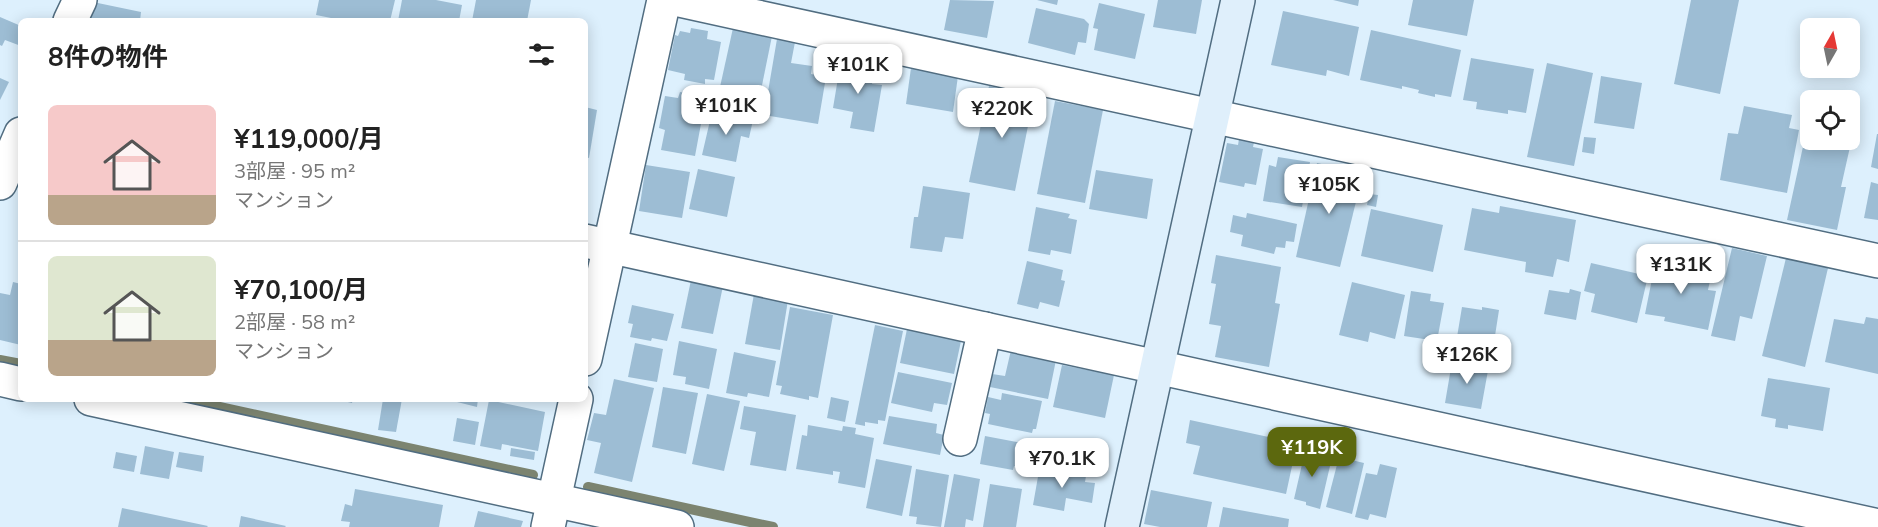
<!DOCTYPE html>
<html lang="ja">
<head>
<meta charset="utf-8">
<style>
  :root { --surface:#fff; --page:#f6f6f6; --text:#222; --muted:#767676; --line:#e0e0e0; --accent:#5c680e }
  body { margin:0; font-family:Mulish,"Noto Sans JP",sans-serif; background:var(--page); color:var(--text); height:100vh; display:flex; flex-direction:column; font-size:22px; white-space:nowrap }
  * { box-sizing:border-box; margin:0 }
  p { font-size:20px; color:var(--muted) }
  .icon { flex:none; width:33px; height:33px; fill:none; stroke:currentColor; stroke-width:2; stroke-linecap:round; stroke-linejoin:round }
  .map { position:relative; flex:1; overflow:hidden }
  .drawer { position:absolute; left:18px; top:18px; width:570px; height:384px; display:flex; flex-direction:column; background:var(--surface); border-radius:9px; box-shadow:0 3px 15px #0003 }
  .drawer>* { flex:none }
  .needle { width:39px; rotate:9deg }
  .fabs { position:absolute; left:1800px; top:18px; display:grid; gap:12px }
  .fabs a { display:grid; place-items:center; width:60px; height:60px; border-radius:9px; background:var(--surface); box-shadow:0 3px 15px #0003; font-size:30px }
  .price { position:absolute; translate:-50% -51px; padding:0 14px; border-radius:12px; background:#fff; color:#222; font-size:20px; line-height:39px; filter:drop-shadow(0 2px 3px #0008) }
  .price::after { content:''; position:absolute; left:50%; top:36px; width:18px; height:14px; margin-left:-9px; background:inherit; clip-path:polygon(0 0,100% 0,50% 100%) }
  .price.current { background:var(--accent); color:#fff }
  ul { padding:0; list-style:none }
  li { display:flex; align-items:center; gap:18px; height:150px; padding:0 30px }
  li+li { border-top:2px solid var(--line) }
  li span { display:grid; place-items:center; flex:none; width:168px; height:120px; border-radius:9px; color:#555 }
  li>.icon { margin-inline-start:auto }
  span .icon { width:72px; height:72px; fill:#fffc; stroke-width:1 }
  li b { font-size:26px }
  h2 { display:flex; justify-content:space-between; align-items:center; height:72px; padding:0 30px; font-size:26px }
  .map>svg:first-child { display:block }
</style>
</head>
<body>
<div class="map">
<svg width="1878" height="527" viewBox="0 0 1878 527">
  <rect width="100%" height="100%" fill="#ddf0fd"/>
  <g fill="none" stroke-linecap="round" stroke-linejoin="round">
    <!-- stream -->
    <g stroke="#7c8470" stroke-width="10">
      <polyline points="0,360 21,364"/>
      <polyline points="183,399 533,475"/>
      <polyline points="588,487 773,527"/>
    </g>
  </g>
  <!-- building -->
  <g fill="#9dbdd4">
    <polygon points="319,0 395,0 390,21 346,21 316,15"/>
    <polygon points="402,0 436,0 462,5 459,21 398,21"/>
    <polygon points="476,0 531,0 527,21 472,21"/>
    <polygon points="950,0 994,1 987,38 944,30"/>
    <polygon points="1037,0 1058,0 1057,5"/>
    <polygon points="1158,0 1202,0 1196,34 1153,27"/>
    <polygon points="1333,0 1359,0 1358,6"/>
    <polygon points="1413,0 1474,0 1467,36 1408,25"/>
    <polygon points="1691,0 1739,0 1720,94 1674,84"/>
    <polygon points="93,2 141,12 140,21 89,21"/>
    <polygon points="1099,3 1145,14 1135,59 1094,50 1098,29 1093,28"/>
    <polygon points="1036,8 1084,19 1089,24 1086,43 1078,42 1075,55 1028,43"/>
    <polygon points="1283,11 1359,27 1349,76 1327,70 1326,76 1271,65"/>
    <polygon points="0,17 21,26 21,46 5,40 2,46 0,45"/>
    <polygon points="691,28 708,31 707,39 721,42 714,80 705,79 705,84 684,80 685,74 668,70 675,35 678,36 680,31 690,33"/>
    <polygon points="733,28 772,36 758,105 718,96"/>
    <polygon points="1371,30 1461,50 1451,97 1435,94 1435,97 1418,93 1419,90 1402,86 1402,89 1360,80"/>
    <polygon points="777,39 795,42 791,63 812,66 811,74 826,77 818,124 764,115"/>
    <polygon points="1471,58 1534,69 1526,113 1508,110 1508,114 1476,109 1477,102 1463,100"/>
    <polygon points="841,60 875,66 872,84 882,85 874,132 850,128 853,112 833,108"/>
    <polygon points="1547,63 1593,73 1574,166 1527,157"/>
    <polygon points="911,68 958,76 953,112 906,104"/>
    <polygon points="1601,76 1642,83 1634,129 1594,123"/>
    <polygon points="0,78 9,82 0,100"/>
    <polygon points="989,86 1034,96 1015,191 969,182"/>
    <polygon points="680,92 706,97 695,156 661,150 665,130 659,128 665,96 678,98"/>
    <polygon points="1055,101 1103,110 1085,203 1037,194"/>
    <polygon points="1744,106 1792,115 1789,128 1799,130 1787,193 1720,180 1728,133 1738,134"/>
    <polygon points="585,107 597,110 589,158 585,157"/>
    <polygon points="712,112 753,120 749,138 741,136 736,162 702,155"/>
    <polygon points="1809,119 1810,119 1810,140 1850,140 1850,128 1854,129 1841,187 1846,187 1837,230 1787,220"/>
    <polygon points="1877,134 1878,134 1878,169 1871,167"/>
    <polygon points="1584,137 1596,138 1594,154 1582,152"/>
    <polygon points="1239,139 1254,142 1253,147 1263,149 1256,185 1245,183 1244,187 1219,182 1227,143 1238,145"/>
    <polygon points="1278,157 1310,162 1302,207 1263,201 1269,165 1276,167"/>
    <polygon points="1317,163 1363,173 1340,267 1296,257"/>
    <polygon points="646,165 690,172 682,218 639,211"/>
    <polygon points="698,169 735,177 727,217 689,209"/>
    <polygon points="1096,170 1153,179 1147,219 1089,209"/>
    <polygon points="1871,182 1878,184 1878,220 1864,218"/>
    <polygon points="923,186 970,193 963,239 945,237 942,252 910,248 914,217 918,217"/>
    <polygon points="1369,194 1378,195 1376,207 1367,205"/>
    <polygon points="1500,206 1576,220 1569,262 1557,259 1553,277 1525,272 1526,262 1464,250 1472,208 1499,213"/>
    <polygon points="1036,207 1070,214 1068,218 1077,220 1071,254 1051,250 1050,255 1028,251"/>
    <polygon points="1371,209 1443,225 1433,272 1361,256"/>
    <polygon points="1247,213 1297,224 1294,242 1286,241 1285,248 1276,247 1274,254 1241,246 1243,235 1230,232 1233,215 1246,218"/>
    <polygon points="1732,248 1767,256 1752,319 1740,316 1735,341 1711,336"/>
    <polygon points="1216,255 1281,267 1275,303 1280,304 1269,367 1215,357 1221,326 1209,324 1216,284 1211,283"/>
    <polygon points="1786,258 1828,268 1805,367 1762,356"/>
    <polygon points="1656,259 1712,271 1708,290 1716,291 1708,330 1664,321 1665,317 1645,314"/>
    <polygon points="1027,261 1063,270 1061,280 1065,281 1059,307 1040,302 1038,309 1017,304"/>
    <polygon points="1591,263 1648,276 1637,323 1591,312 1595,294 1584,291"/>
    <polygon points="691,280 723,286 713,334 681,328"/>
    <polygon points="13,282 21,284 21,345 0,340 0,293 10,295"/>
    <polygon points="1352,282 1405,295 1395,339 1370,332 1368,342 1339,335"/>
    <polygon points="1570,289 1581,292 1576,320 1544,314 1549,290 1569,293"/>
    <polygon points="1411,291 1431,294 1430,301 1444,303 1437,341 1404,336"/>
    <polygon points="754,294 788,300 780,350 745,344"/>
    <polygon points="632,305 674,314 667,341 652,338 651,341 630,337 633,324 628,323"/>
    <polygon points="790,307 833,315 818,398 809,396 809,400 780,394 782,386 776,385"/>
    <polygon points="1462,307 1482,310 1482,307 1499,310 1492,355 1455,349"/>
    <polygon points="1866,317 1878,319 1878,374 1825,362 1834,319 1864,324"/>
    <polygon points="875,325 903,331 885,421 878,420 878,424 865,422 865,426 855,424"/>
    <polygon points="907,329 961,341 954,374 900,363"/>
    <polygon points="679,341 717,349 709,389 685,384 686,377 673,375"/>
    <polygon points="635,343 663,349 657,382 628,377"/>
    <polygon points="1011,350 1056,360 1048,399 990,387 992,374 1005,376"/>
    <polygon points="734,352 776,361 769,397 748,393 747,397 726,393"/>
    <polygon points="1452,362 1472,365 1472,362 1489,365 1481,409 1445,403"/>
    <polygon points="1062,365 1114,375 1105,418 1053,407"/>
    <polygon points="898,372 952,383 947,405 934,403 932,412 891,403"/>
    <polygon points="1768,378 1830,388 1823,431 1788,425 1788,429 1775,427 1776,419 1761,416"/>
    <polygon points="614,379 654,388 632,482 594,473 601,443 587,440 594,413 606,415"/>
    <polygon points="663,387 698,393 686,454 652,447"/>
    <polygon points="1002,393 1042,401 1036,429 1033,429 1032,433 988,424 990,414 985,413 988,397 1001,400"/>
    <polygon points="707,394 740,401 724,471 692,464"/>
    <polygon points="831,397 849,401 845,422 827,418"/>
    <polygon points="335,399 353,399 352,403"/>
    <polygon points="383,399 402,399 396,432 378,430"/>
    <polygon points="445,399 478,399 477,407"/>
    <polygon points="489,400 545,412 538,451 502,444 501,450 480,446"/>
    <polygon points="744,406 796,415 786,471 750,465 756,432 740,429"/>
    <polygon points="889,416 937,424 936,433 944,435 940,455 883,444"/>
    <polygon points="457,418 479,422 475,445 453,441"/>
    <polygon points="1190,420 1297,443 1286,494 1193,474 1200,446 1186,443"/>
    <polygon points="808,425 842,431 843,426 856,428 855,434 874,438 865,488 838,483 840,472 833,471 833,475 796,469 802,435 807,436"/>
    <polygon points="985,436 1037,446 1033,469 1014,466 1013,470 980,464"/>
    <polygon points="145,446 174,452 169,479 140,474"/>
    <polygon points="1306,447 1325,451 1322,464 1330,466 1320,509 1306,505 1306,502 1294,499"/>
    <polygon points="511,448 535,452 534,460 510,456"/>
    <polygon points="116,452 137,456 134,472 113,468"/>
    <polygon points="179,452 204,456 202,472 176,467"/>
    <polygon points="1339,457 1364,463 1352,514 1326,507"/>
    <polygon points="876,459 912,466 902,516 866,508"/>
    <polygon points="1380,464 1397,468 1386,518 1370,514 1368,520 1355,517 1366,473 1377,475"/>
    <polygon points="916,469 949,475 941,527 916,524 917,517 909,516"/>
    <polygon points="1047,469 1086,476 1085,482 1095,483 1092,503 1066,498 1064,511 1033,505 1039,471 1046,472"/>
    <polygon points="954,474 980,479 973,521 966,519 965,527 944,527"/>
    <polygon points="990,484 1022,489 1016,527 983,527"/>
    <polygon points="355,489 443,505 439,527 349,527 350,522 341,521 345,504 352,506"/>
    <polygon points="1151,490 1212,502 1207,527 1160,527 1144,524"/>
    <polygon points="1223,507 1289,519 1288,527 1219,527"/>
    <polygon points="122,508 208,526 207,527 118,527"/>
    <polygon points="478,511 523,521 521,527 474,527"/>
    <polygon points="241,516 286,526 285,527 239,527"/>
  </g>
  <g fill="none" stroke-linecap="round" stroke-linejoin="round">
    <defs>
      <g id="street">
        <polyline points="679,0 1878,261"/>
        <polyline points="70,21 80,0"/>
        <polyline points="0,183 21,134"/>
        <polyline points="585,241 1878,526"/>
        <polyline points="585,359 664,0"/>
        <polyline points="0,379 21,384"/>
        <polyline points="91,399 677,527"/>
        <polyline points="960,439 985,329"/>
        <polyline points="548,527 576,399"/>
      </g>
      <polyline id="secondary" points="1122,527 1238,0"/>
    </defs>
    <!-- street casing -->
    <use href="#street" stroke="#516d81" stroke-width="36"/>
    <!-- secondary casing -->
    <use href="#secondary" stroke="#516d81" stroke-width="36"/>
    <!-- street -->
    <use href="#street" stroke="#fff" stroke-width="33"/>
    <!-- secondary -->
    <use href="#secondary" stroke="#dfeffb" stroke-width="33"/>
  </g>
</svg>
<div class="fabs">
<a><svg class="needle" viewBox="-14 -14 28 28"><path d="M0-13l5 13h-10z" fill="#e53935"/><path d="M0 13l5-13h-10z" fill="#767676"/></svg></a>
<a><svg class="icon" aria-label="locate" viewBox="0 0 24 24"><circle cx="12" cy="12" r="6"/><path d="M12 2v4M12 18v4M2 12h4M18 12h4"/></svg></a>
</div>
<b class="price" style="left:858px;top:95px">¥101K</b>
<b class="price" style="left:726px;top:136px">¥101K</b>
<b class="price" style="left:1002px;top:139px">¥220K</b>
<b class="price" style="left:1329px;top:215px">¥105K</b>
<b class="price" style="left:1681px;top:295px">¥131K</b>
<b class="price" style="left:1467px;top:385px">¥126K</b>
<b class="price current" style="left:1312px;top:478px">¥119K</b>
<b class="price" style="left:1062px;top:489px">¥70.1K</b>
<section class="drawer">
<h2>8件の物件<svg class="icon" aria-label="filters" viewBox="0 0 24 24"><path d="M4 7h16M4 17h16"/><circle cx="9" cy="7" r="2"/><circle cx="15" cy="17" r="2"/></svg></h2>
<ul>
<li><span style="background:linear-gradient(#f6c9c9 75%,#b9a48a 0)"><svg class="icon" aria-label="home" viewBox="0 0 24 24"><path d="M3 11l9-7 9 7M6 9v11h12V9"/></svg></span><div><b>¥119,000/月</b><p>3部屋 · 95 m²</p><p>マンション</p></div></li>
<li><span style="background:linear-gradient(#dfe7d0 70%,#b9a48a 0)"><svg class="icon" aria-label="home" viewBox="0 0 24 24"><path d="M3 11l9-7 9 7M6 9v11h12V9"/></svg></span><div><b>¥70,100/月</b><p>2部屋 · 58 m²</p><p>マンション</p></div></li>
</ul>
</section>
</div>
</body>
</html>
